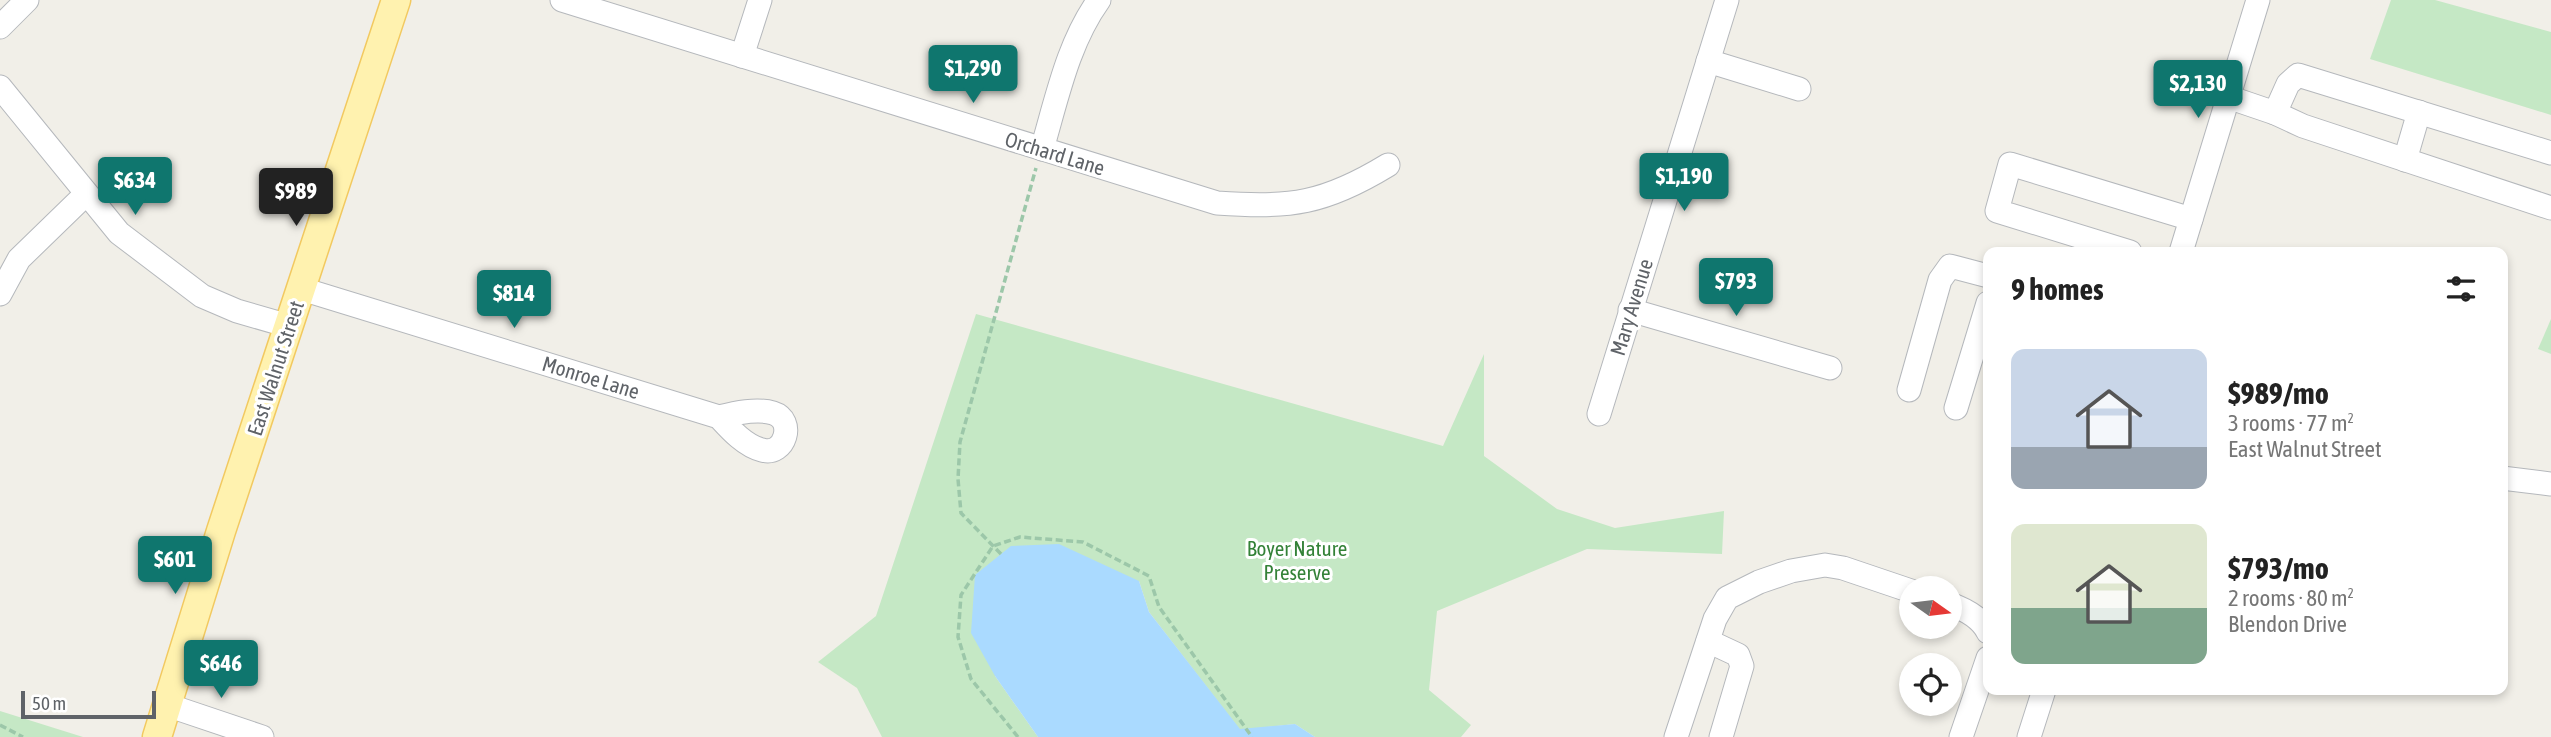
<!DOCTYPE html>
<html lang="en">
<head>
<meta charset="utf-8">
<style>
  :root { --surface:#fff; --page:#f2f2f2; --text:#222; --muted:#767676; --accent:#0f766e }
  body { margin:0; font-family:"Asap Condensed",sans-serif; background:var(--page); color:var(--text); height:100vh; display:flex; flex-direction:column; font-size:26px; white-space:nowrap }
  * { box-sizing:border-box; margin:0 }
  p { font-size:23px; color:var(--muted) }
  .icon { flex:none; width:38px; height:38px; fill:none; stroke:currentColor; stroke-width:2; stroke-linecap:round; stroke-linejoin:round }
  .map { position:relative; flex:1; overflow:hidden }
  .drawer { position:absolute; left:1983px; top:247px; width:525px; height:448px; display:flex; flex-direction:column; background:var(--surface); border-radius:14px; box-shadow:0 4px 10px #0003 }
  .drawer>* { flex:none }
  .needle { width:46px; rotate:104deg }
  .buttons { position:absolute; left:1899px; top:576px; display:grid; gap:14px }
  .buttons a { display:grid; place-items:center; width:63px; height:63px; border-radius:50%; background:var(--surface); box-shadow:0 4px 10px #0003; font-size:35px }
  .scale { position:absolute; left:21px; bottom:18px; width:135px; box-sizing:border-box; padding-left:7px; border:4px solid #5f6368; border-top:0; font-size:19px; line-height:24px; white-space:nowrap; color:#5f6368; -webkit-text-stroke:5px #fff; paint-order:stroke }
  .price { position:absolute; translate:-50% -60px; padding:0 16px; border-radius:7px; background:var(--accent); color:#fff; font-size:23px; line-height:46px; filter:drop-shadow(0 2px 4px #0008) }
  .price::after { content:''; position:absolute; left:50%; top:42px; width:21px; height:16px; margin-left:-10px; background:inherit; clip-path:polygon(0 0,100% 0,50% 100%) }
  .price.selected { background:#222; color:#fff }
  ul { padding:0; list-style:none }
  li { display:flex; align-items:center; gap:21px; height:175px; padding:0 28px }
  li span { display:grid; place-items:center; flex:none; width:196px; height:140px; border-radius:14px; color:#555 }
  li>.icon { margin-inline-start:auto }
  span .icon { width:84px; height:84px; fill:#fffc; stroke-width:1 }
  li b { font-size:30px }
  h2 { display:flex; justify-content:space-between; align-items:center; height:84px; padding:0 28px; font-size:30px }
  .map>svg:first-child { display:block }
</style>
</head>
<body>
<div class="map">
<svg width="2551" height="737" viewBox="0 0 2551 737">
  <rect width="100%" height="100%" fill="#f1efe8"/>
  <!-- green -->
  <g fill="#c5e8c5">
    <polygon points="2391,0 2435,0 2551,32 2551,115 2370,59"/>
    <polygon points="976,314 1443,446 1484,354 1484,456 1557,509 1615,528 1724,511 1722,554 1587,549 1437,611 1429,690 1471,725 1461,737 1315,737 1295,724 1240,730 1149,612 1139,581 995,676 1038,737 882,737 857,688 818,662 876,616"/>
    <polygon points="2551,319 2551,354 2538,349"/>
    <polygon points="0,711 83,737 0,737"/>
  </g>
  <!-- water -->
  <polygon fill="#aadaff" points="1059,544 1139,581 1149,612 1240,729 1295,724 1315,737 1038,737 995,676 971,633 975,575 1011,546"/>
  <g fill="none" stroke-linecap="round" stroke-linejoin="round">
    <defs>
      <g id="minor">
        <path d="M562 0 1217 203C1291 208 1324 204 1388 165"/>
        <polyline points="0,27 27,0"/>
        <polyline points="742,56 760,0"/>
        <polyline points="1708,61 1799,89"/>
        <polyline points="0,87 119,233 202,296 237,311 289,326"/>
        <polyline points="2228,97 2275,113 2303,126 2551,208"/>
        <polyline points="2275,113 2288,84 2298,75 2551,153"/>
        <path d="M1042 149C1057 98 1068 43 1099 0"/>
        <polyline points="2405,160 2419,112"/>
        <polyline points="2130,252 1997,211 2010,164 2191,219"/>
        <polyline points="2181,252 2258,0"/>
        <path d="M302 289 719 417C730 429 745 446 762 450 785 457 796 420 773 413 757 408 735 413 719 417"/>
        <polyline points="0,294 19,259 86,194"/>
        <polyline points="1630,310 1830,368"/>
        <polyline points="1909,390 1940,280 1950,266 1988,276"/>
        <polyline points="1956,408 1988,303"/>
        <polyline points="1599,414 1727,0"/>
        <polyline points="2502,478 2551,484"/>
        <path d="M1950 604C1964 609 1981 618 1988 632"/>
        <polyline points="1708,641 1738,655 1742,666 1721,737"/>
        <polyline points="167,705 262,737"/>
        <polyline points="1676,737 1715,619 1727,598 1759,582 1791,571 1825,565 1843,568 1911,591"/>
        <polyline points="1961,737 1988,658"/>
        <polyline points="2029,737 2044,690"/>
      </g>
      <polyline id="major" points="157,737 221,531 396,0"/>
    </defs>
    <!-- minor casing -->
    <use href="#minor" stroke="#b5b8bc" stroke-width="25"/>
    <!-- major casing -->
    <use href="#major" stroke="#f2c960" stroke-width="31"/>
    <!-- path -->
    <g stroke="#9cc7a9" stroke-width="3.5" stroke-dasharray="7 3.5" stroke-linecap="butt">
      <polyline points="1001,554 961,513 958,479 960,442 1036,168"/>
      <polyline points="0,725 23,737"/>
      <polyline points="1018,737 971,679 958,637 961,595 993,546 1020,537 1083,542 1149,576 1159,607 1252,737"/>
    </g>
    <!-- minor -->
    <use href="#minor" stroke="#fff" stroke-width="23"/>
    <!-- major -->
    <use href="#major" stroke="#fff2af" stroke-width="28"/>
  </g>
  <g text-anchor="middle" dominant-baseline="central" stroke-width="6" stroke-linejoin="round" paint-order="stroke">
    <!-- street labels -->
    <g font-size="21" fill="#5f6368" stroke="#fff">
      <text transform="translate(1055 153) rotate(17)">Orchard Lane</text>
      <text transform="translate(1631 307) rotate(-73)">Mary Avenue</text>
      <text transform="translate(275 368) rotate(-72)">East Walnut Street</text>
      <text transform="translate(591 377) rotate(17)">Monroe Lane</text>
    </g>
    <!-- park labels -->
    <g font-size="21" fill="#348238" stroke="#fff">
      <text x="1297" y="548">Boyer Nature<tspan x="1297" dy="24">Preserve</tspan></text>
    </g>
  </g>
</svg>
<div class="buttons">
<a><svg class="needle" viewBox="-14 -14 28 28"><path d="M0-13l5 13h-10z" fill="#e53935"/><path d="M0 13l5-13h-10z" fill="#767676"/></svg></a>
<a><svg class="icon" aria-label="locate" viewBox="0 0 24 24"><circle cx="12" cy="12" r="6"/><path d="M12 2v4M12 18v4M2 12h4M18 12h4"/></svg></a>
</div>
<div class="scale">50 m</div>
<b class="price" style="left:973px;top:105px">$1,290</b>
<b class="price" style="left:2198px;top:120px">$2,130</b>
<b class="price" style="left:1684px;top:213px">$1,190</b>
<b class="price" style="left:135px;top:217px">$634</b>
<b class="price selected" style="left:296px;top:228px">$989</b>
<b class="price" style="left:1736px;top:318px">$793</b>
<b class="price" style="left:514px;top:330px">$814</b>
<b class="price" style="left:175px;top:596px">$601</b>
<b class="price" style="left:221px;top:700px">$646</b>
<section class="drawer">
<h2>9 homes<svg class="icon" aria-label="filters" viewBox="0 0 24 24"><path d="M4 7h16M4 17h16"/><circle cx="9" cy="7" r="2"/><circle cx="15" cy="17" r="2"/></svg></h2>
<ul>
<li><span style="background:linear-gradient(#c9d6e8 70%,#9aa5b1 0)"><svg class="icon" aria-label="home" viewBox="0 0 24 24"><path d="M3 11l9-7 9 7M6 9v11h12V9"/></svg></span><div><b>$989/mo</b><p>3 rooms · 77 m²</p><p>East Walnut Street</p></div></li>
<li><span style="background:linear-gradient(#dfe7d0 60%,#7fa58c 0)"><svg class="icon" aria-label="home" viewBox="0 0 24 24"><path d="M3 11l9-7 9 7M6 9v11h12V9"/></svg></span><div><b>$793/mo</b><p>2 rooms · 80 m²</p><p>Blendon Drive</p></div></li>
</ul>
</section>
</div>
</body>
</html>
